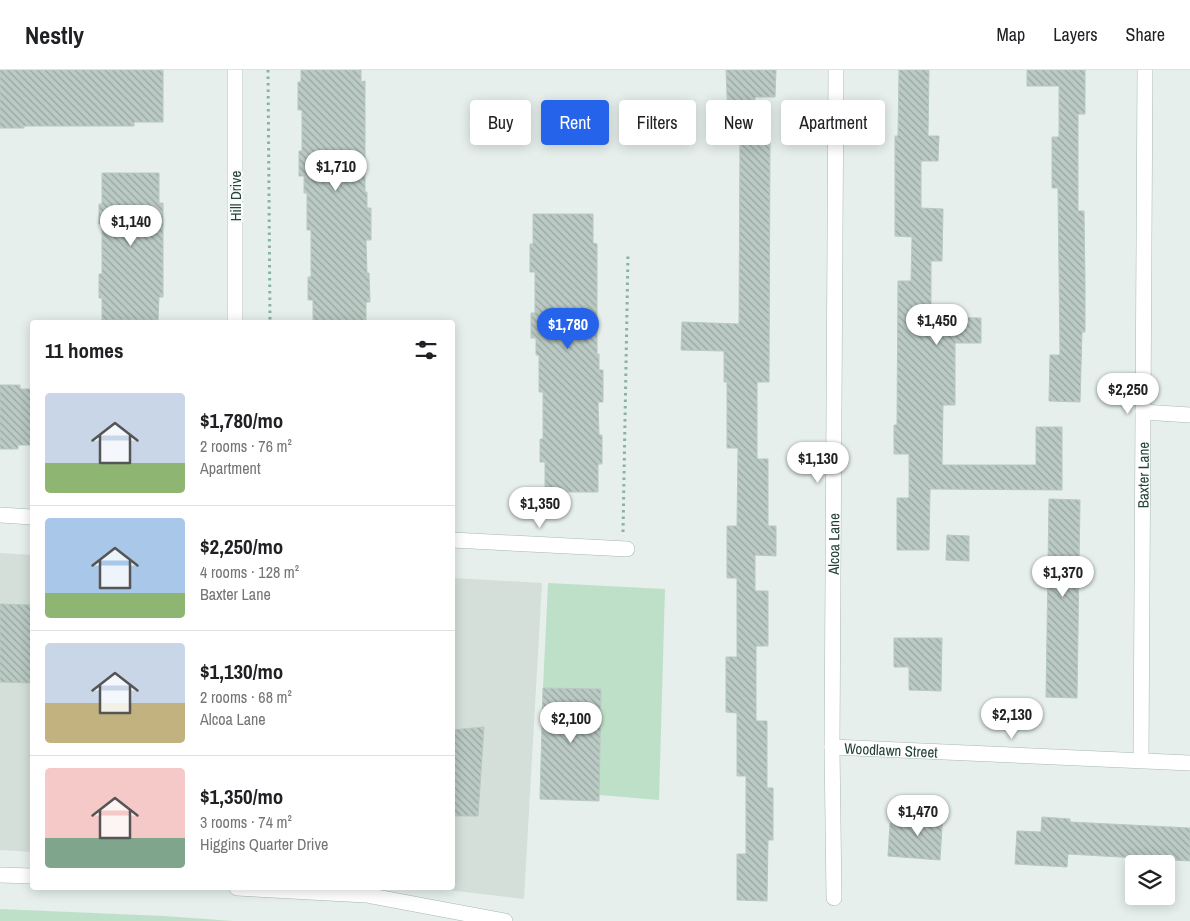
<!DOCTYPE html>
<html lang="en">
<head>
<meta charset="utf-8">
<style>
  :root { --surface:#fff; --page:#f2f2f2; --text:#202124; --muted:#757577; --line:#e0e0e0; --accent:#2563eb }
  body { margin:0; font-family:"Archivo Narrow",sans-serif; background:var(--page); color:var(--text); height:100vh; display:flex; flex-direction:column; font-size:19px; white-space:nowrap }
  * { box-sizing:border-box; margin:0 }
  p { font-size:16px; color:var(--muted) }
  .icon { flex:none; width:28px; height:28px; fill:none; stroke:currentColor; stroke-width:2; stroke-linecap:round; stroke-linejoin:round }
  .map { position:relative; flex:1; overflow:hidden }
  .drawer { position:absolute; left:30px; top:250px; width:425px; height:570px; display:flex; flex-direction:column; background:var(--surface); border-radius:5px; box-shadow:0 2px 12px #0003 }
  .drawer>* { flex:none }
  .hud { position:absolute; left:470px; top:30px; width:475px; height:45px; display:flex; gap:10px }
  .buttons { position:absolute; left:1125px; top:785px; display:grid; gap:10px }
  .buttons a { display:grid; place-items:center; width:50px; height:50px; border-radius:5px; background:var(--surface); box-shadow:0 2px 12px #0003; font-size:25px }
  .price { position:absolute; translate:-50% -42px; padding:0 11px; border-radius:18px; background:#fff; color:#222; font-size:16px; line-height:32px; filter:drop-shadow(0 1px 2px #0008) }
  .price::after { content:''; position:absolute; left:50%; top:30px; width:15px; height:11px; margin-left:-8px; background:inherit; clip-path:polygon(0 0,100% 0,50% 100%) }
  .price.on { background:var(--accent); color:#fff }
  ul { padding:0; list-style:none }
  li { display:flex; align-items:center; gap:15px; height:125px; padding:0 15px }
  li+li { border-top:1px solid var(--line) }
  li span { display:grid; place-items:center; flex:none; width:140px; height:100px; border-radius:5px; color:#555 }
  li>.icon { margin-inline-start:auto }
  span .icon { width:60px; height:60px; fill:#fffc; stroke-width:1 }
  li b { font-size:21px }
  h2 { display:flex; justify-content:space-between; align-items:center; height:60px; padding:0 15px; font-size:21px }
  .pill { padding:0 18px; border-radius:5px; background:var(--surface); box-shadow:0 2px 12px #0003; font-size:18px; line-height:45px }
  .pill.on { background:var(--accent); color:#fff }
  header { display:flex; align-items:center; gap:30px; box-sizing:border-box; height:70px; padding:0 25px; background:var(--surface); border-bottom:1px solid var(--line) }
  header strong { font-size:24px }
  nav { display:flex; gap:28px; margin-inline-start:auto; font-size:18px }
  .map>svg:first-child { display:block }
</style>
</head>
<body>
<header>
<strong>Nestly</strong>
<nav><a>Map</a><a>Layers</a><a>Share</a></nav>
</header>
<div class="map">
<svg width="1190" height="851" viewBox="0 0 1190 851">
  <defs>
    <pattern id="building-back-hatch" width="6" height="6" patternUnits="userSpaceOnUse" patternTransform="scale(1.25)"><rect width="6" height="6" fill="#bbcac4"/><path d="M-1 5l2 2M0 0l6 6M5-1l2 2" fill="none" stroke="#98a6a0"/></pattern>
  </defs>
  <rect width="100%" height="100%" fill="#e6efeb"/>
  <!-- built -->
  <g fill="#d4dfda">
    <polygon points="0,483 32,485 32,782 0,780"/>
    <polygon points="453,508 542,513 524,829 430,818 452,818"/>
  </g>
  <!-- park -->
  <g fill="#bfe0c8">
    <polygon points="548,513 665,519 659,730 599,725 601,619 543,618"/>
    <polygon points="0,839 164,846 233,851 0,851"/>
  </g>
  <!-- building -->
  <g fill="url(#building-back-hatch)" stroke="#b8c9c2">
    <polygon points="0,0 163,0 163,52 134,52 134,56 24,56 24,58 0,58"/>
    <polygon points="301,0 361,0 361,12 365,11 365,122 367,122 367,138 371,138 371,170 366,170 367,203 369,203 370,232 366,232 366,252 313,252 313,230 308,230 308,207 311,207 311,160 307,160 307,123 304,123 304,106 299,106 299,81 302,81 302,40 298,40 298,12 301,12"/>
    <polygon points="726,0 776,0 775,27 755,27 755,49 728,49"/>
    <polygon points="899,0 929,0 928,66 939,66 938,91 921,91 921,138 943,139 942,191 931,191 931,247 981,248 981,273 955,273 955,335 943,335 942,395 1036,395 1036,357 1062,357 1062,420 930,419 929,480 897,480 897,428 909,428 909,384 894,384 894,355 897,355 898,211 911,211 912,167 895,166 895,66 898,66"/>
    <polygon points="1027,0 1085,0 1085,44 1078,44 1078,141 1084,141 1085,211 1085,262 1082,262 1080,332 1049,331 1050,285 1060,285 1058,118 1052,118 1052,67 1059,67 1059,16 1027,16"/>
    <polygon points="740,65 770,65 769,312 757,312 757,389 768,389 768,456 776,456 776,486 755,485 755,521 768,521 768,576 756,576 756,651 767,651 767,718 773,718 773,770 768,770 767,831 737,830 737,784 746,784 746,706 737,706 737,643 726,642 726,587 737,587 737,508 727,508 727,456 737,456 738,378 727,378 727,312 724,312 724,281 681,280 682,252 739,254"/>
    <polygon points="102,103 159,103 159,133 163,133 163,227 159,227 158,250 102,250 102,228 99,228 99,204 102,204 102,154 99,154 99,134 102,134"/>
    <polygon points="533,144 593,144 593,173 597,174 597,284 599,284 599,300 603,300 603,332 598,332 599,365 602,365 602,394 598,394 598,422 545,422 545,392 540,392 540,369 543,369 543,322 539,322 539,285 536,285 536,268 531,268 531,243 535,243 535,202 530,202 530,174 533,174"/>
    <polygon points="0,315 20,315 20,319 32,319 32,375 18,375 18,379 0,379"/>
    <polygon points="1049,429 1080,430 1077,628 1046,627"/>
    <polygon points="947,465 969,466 969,491 946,490"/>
    <polygon points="0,534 32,535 32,613 0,612"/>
    <polygon points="894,568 942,568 941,621 909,620 909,597 894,597"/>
    <polygon points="543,618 601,619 599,731 540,729"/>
    <polygon points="484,657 478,746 452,746 452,660"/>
    <polygon points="915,739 943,741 940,790 888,786 890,753 914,755"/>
    <polygon points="1042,747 1070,749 1070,752 1190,758 1190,791 1068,784 1067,797 1015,794 1017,761 1041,762"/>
  </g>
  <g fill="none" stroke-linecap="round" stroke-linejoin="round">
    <defs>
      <g id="minor">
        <polyline points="235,0 235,252"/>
        <polyline points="1143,342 1190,345"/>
        <polyline points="0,445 32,447"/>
        <polyline points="452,470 627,479"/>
        <path id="s1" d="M832 677 1190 693"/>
        <path id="s2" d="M1141 690 1145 0"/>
        <polyline points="0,805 32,806"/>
        <polyline points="237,818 366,825 505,851"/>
        <path id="s3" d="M834 828 832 677 836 0"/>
      </g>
    </defs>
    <!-- minor casing -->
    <use href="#minor" stroke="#a8b8b2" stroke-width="16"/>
    <!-- path -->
    <g stroke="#86b3a5" stroke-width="3" stroke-dasharray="2.5 4" stroke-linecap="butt">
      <polyline points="268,0 270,252"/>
      <polyline points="623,462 628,183"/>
    </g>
    <!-- minor -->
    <use href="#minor" stroke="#fff" stroke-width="15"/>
  </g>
  <g text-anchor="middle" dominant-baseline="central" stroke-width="4.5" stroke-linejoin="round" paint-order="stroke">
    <!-- street labels -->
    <g font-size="15" fill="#24423a" stroke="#f7fbf9">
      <text transform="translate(235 126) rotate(-90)">Hill Drive</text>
      <text stroke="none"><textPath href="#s2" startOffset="285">Baxter Lane</textPath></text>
      <text stroke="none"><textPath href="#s3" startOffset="354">Alcoa Lane</textPath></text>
      <text stroke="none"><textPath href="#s1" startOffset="59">Woodlawn Street</textPath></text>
    </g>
  </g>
</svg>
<div class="buttons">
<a><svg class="icon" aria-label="layers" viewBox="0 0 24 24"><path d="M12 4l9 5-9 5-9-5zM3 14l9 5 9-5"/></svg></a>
</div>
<b class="price" style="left:336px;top:122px">$1,710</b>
<b class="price" style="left:131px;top:177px">$1,140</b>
<b class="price" style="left:937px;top:276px">$1,450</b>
<b class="price on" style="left:568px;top:280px">$1,780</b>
<b class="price" style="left:1128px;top:345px">$2,250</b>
<b class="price" style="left:818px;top:414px">$1,130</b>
<b class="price" style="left:540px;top:459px">$1,350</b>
<b class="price" style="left:1063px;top:528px">$1,370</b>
<b class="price" style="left:1012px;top:670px">$2,130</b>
<b class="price" style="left:571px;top:674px">$2,100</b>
<b class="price" style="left:918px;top:767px">$1,470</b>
<div class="hud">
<a class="pill">Buy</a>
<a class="pill on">Rent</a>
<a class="pill">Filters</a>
<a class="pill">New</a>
<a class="pill">Apartment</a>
</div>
<section class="drawer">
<h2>11 homes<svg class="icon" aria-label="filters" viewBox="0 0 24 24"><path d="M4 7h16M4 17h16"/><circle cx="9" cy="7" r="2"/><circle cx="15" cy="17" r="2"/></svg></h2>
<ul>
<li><span style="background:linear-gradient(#c9d6e8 70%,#8fb573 0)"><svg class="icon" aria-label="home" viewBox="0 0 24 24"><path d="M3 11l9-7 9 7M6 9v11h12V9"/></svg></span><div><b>$1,780/mo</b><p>2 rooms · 76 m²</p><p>Apartment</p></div></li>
<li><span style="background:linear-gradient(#a9c7e8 75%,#8fb573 0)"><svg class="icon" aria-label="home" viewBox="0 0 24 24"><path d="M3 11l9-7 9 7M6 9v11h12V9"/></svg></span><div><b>$2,250/mo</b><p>4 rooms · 128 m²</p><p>Baxter Lane</p></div></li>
<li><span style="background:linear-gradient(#c9d6e8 60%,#c2b280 0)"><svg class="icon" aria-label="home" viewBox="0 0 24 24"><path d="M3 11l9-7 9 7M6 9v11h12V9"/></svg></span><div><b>$1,130/mo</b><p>2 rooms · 68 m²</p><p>Alcoa Lane</p></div></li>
<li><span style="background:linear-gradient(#f6c9c9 70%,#7fa58c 0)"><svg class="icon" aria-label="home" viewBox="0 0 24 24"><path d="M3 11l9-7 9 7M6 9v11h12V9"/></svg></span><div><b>$1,350/mo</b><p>3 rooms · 74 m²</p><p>Higgins Quarter Drive</p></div></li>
</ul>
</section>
</div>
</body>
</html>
